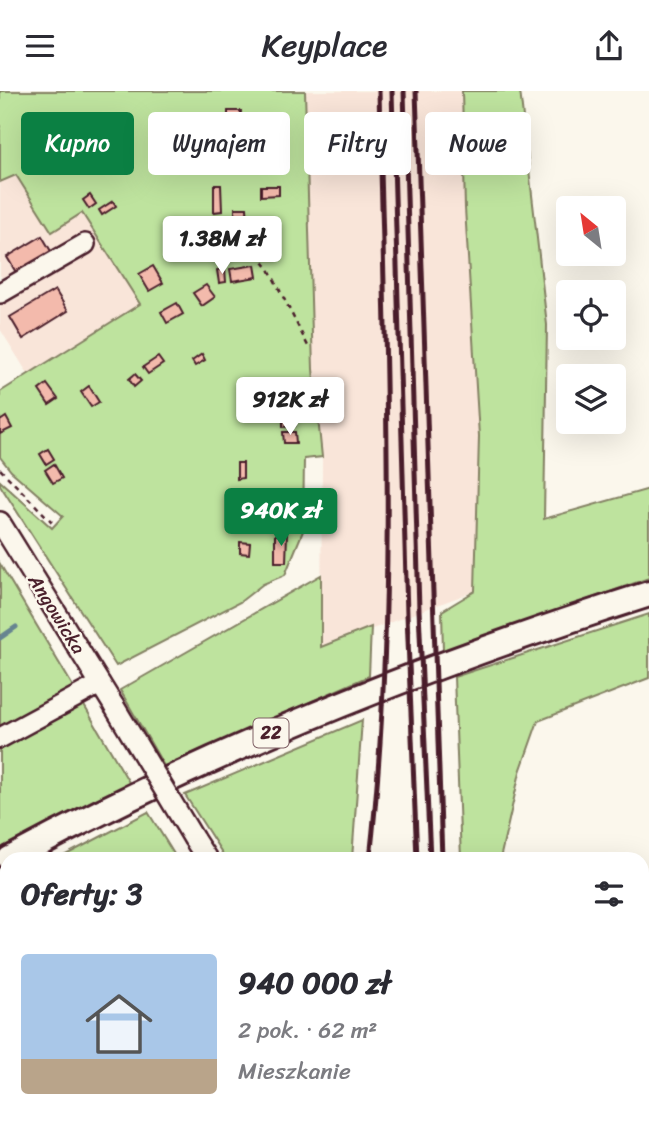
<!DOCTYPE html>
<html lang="pl">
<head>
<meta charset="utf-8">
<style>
  :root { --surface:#fff; --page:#f2f2f3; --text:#2b2b33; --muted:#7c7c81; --accent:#0b8043 }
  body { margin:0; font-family:Sriracha,sans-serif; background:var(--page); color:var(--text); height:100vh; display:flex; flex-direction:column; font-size:26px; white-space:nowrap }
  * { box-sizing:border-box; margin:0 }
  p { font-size:23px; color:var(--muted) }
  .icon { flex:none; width:38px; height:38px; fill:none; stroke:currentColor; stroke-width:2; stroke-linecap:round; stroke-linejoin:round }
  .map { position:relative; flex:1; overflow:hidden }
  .drawer { position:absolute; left:0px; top:761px; width:649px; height:275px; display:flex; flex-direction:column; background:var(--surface); border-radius:21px 21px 0 0; box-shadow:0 7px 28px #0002 }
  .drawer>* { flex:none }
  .hud { position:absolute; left:21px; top:21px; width:607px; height:63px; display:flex; gap:14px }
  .needle { width:46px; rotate:330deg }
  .controls { position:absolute; left:556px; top:105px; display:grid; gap:14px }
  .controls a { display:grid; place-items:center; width:70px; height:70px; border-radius:7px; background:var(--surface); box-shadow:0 7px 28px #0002; font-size:35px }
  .price { position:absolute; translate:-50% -60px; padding:0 16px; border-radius:7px; background:#fff; color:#222; font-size:23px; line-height:46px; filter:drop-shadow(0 2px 4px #0008) }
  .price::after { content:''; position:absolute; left:50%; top:42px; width:21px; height:16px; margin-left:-10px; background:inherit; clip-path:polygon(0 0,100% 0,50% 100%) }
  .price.on { background:var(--accent); color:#fff }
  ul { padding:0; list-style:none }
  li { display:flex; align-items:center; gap:21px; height:175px; padding:0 21px }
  li span { display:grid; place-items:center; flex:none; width:196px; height:140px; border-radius:7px; color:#555 }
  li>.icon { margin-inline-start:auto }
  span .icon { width:84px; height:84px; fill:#fffc; stroke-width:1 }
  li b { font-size:30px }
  h2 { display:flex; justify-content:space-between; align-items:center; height:84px; padding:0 21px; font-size:30px }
  .tag { padding:0 24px; border-radius:7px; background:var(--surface); box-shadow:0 7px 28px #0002; font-size:24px; line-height:63px }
  .tag.on { background:var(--accent); color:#fff }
  header { display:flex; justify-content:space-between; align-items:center; height:91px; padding:0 21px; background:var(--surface); font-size:32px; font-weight:600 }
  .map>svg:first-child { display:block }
</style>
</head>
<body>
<header><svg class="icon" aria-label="menu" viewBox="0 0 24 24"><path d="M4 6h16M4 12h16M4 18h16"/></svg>Keyplace<svg class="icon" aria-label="share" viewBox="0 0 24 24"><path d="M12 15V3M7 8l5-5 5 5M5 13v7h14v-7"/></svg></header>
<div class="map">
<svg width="649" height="1035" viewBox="0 0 649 1035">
  <rect width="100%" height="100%" fill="#fbf7ec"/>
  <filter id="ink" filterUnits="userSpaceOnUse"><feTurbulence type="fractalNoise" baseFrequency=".0143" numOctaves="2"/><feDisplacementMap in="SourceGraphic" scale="14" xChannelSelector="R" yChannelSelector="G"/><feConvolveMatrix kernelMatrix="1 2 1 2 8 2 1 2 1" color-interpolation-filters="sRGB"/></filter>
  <g filter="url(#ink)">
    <!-- built -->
    <g fill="#f9e5d9">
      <polygon points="305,0 462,0 465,117 479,345 475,500 321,557 322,366 313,278"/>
      <polygon points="15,83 51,140 82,122 140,214 28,283 0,238 0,196 5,193 0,184 0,91"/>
    </g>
    <!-- green -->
    <g fill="#bee39e" stroke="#848164" stroke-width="2">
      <polygon points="0,0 305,0 313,278 322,366 304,368 303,440 285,484 263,493 240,511 116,575 0,394 0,390 52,437 63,425 11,380 0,366 0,301 140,213 82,122 52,141 16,84 0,91"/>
      <polygon points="462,0 520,0 547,234 544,428 649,398 649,487 443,560 442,520 475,500 479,345 465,117"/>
      <polygon points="0,473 74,597 0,640"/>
      <polygon points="321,484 321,556 371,536 369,585 164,675 120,599"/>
      <polygon points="649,523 649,587 538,630 520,681 500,768 461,768 454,586"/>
      <polygon points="82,611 130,693 0,759 0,657"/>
      <polygon points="362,629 352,768 226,768 185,704"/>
      <polygon points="148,721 177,768 58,768"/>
      <polygon points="7,795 7,879 0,883 0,799"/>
      <polygon points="139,1029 264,1029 262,1035 145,1035"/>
    </g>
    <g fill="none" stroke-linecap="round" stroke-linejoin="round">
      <!-- stream -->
      <polyline stroke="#668490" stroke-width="5" points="0,547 16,536"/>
    </g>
    <!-- building -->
    <g fill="#f3baac" stroke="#4a1f2b" stroke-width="2">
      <polygon points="228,20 241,20 240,37 228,37"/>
      <polygon points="77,26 84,37 73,44 66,32"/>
      <polygon points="169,56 175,65 160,74 154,66"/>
      <polygon points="214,94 221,94 222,120 214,121"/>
      <polygon points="261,95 279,95 279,104 261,105"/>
      <polygon points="90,104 96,113 89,118 83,109"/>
      <polygon points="113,110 116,115 102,124 99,119"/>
      <polygon points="235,117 247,117 248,134 235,134"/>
      <polygon points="42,145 52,162 17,183 7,166"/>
      <polygon points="255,174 257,186 232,190 230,178"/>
      <polygon points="153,175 163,192 149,200 139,183"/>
      <polygon points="225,178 226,191 219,192 217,179"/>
      <polygon points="206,194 215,206 202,215 193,202"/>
      <polygon points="55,199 68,220 23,248 10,226"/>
      <polygon points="177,212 183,223 167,232 161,221"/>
      <polygon points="202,263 205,269 195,275 192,270"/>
      <polygon points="158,266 163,273 148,283 143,276"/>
      <polygon points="135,283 141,290 134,296 129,288"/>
      <polygon points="47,293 58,308 49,314 39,299"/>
      <polygon points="89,295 99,311 91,316 81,301"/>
      <polygon points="283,322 294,322 295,335 283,336"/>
      <polygon points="6,326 12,337 0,343 0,330"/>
      <polygon points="283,341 295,341 296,352 284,352"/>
      <polygon points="48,358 54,368 46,373 40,363"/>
      <polygon points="237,372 243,372 243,387 237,388"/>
      <polygon points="54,373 62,387 53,392 45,379"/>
      <polygon points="263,416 263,429 243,431 242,418"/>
      <polygon points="287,443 286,471 275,471 275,444"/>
      <polygon points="240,451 250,452 249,463 240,462"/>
    </g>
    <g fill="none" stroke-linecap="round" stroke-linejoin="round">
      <defs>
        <g id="minor">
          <polyline points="0,202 85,153"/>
          <polyline points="0,431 114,615"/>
          <polyline points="0,647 100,593"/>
          <polyline points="194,748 207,768"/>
          <polyline points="365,1029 369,1035"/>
        </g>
        <path id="major" d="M10 768C214 658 428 573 649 503"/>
      </defs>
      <!-- minor casing -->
      <use href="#minor" stroke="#4a1f2b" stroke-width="24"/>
      <!-- major casing -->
      <use href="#major" stroke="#4a1f2b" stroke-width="30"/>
      <!-- path -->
      <g stroke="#4a1f2b" stroke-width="2.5" stroke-dasharray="5 5" stroke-linecap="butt">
        <polyline points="237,158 258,165 269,178 309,257"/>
        <polyline points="0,378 52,431"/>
        <polyline points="274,1035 275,1029"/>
      </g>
      <!-- minor -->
      <use href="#minor" stroke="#fbf7ec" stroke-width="19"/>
      <!-- major -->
      <use href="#major" stroke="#fbf7ec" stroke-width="24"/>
      <!-- rail -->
      <g stroke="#4a1f2b" stroke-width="5">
        <polyline points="392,0 407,524 417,768"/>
        <polyline points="404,0 419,519 430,768"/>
        <polyline points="416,0 442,768"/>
        <path d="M370 768C398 513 385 256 379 0"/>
        <polyline points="427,1029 427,1035"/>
        <polyline points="441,1029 441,1035"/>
        <polyline points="455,1029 455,1035"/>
        <polyline points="327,1035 328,1029"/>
      </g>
      <defs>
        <polyline id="minor-bridge" points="114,615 194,748"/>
      </defs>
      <!-- minor-bridge casing -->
      <use href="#minor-bridge" stroke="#4a1f2b" stroke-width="24" stroke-linecap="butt"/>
      <!-- minor-bridge -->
      <use href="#minor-bridge" stroke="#fbf7ec" stroke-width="19"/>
    </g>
  </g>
  <g text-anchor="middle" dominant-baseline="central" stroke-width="5" stroke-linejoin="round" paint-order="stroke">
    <!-- shield labels -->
    <rect fill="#fbf7ec" stroke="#7f6065" stroke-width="2" x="253.5" y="627.5" width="35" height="29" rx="5"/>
    <g font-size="18" font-weight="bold" fill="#4a1f2b">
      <text x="271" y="642">22</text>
    </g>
    <!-- street labels -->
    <g font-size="19" fill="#4a1f2b" stroke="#fbf7ec">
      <text transform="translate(57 523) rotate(58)">Angowicka</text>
    </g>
  </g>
</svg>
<div class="controls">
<a><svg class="needle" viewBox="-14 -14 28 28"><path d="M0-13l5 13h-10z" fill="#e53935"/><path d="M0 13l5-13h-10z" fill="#7c7c81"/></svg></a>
<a><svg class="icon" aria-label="locate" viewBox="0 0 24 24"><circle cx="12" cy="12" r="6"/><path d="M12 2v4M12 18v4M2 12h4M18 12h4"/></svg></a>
<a><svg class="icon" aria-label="layers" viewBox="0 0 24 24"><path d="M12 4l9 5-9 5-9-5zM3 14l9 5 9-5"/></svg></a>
</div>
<b class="price" style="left:222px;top:185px">1.38M zł</b>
<b class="price" style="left:290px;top:346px">912K zł</b>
<b class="price on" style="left:281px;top:457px">940K zł</b>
<div class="hud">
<a class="tag on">Kupno</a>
<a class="tag">Wynajem</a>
<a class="tag">Filtry</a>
<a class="tag">Nowe</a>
</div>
<section class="drawer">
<h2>Oferty: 3<svg class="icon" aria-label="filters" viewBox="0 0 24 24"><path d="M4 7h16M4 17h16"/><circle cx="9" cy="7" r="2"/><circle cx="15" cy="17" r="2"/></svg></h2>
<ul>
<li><span style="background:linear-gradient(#a9c7e8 75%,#b9a48a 0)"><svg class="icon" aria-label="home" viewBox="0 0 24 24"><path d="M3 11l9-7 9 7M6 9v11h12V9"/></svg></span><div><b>940 000 zł</b><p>2 pok. · 62 m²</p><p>Mieszkanie</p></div></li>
</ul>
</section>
</div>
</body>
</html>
